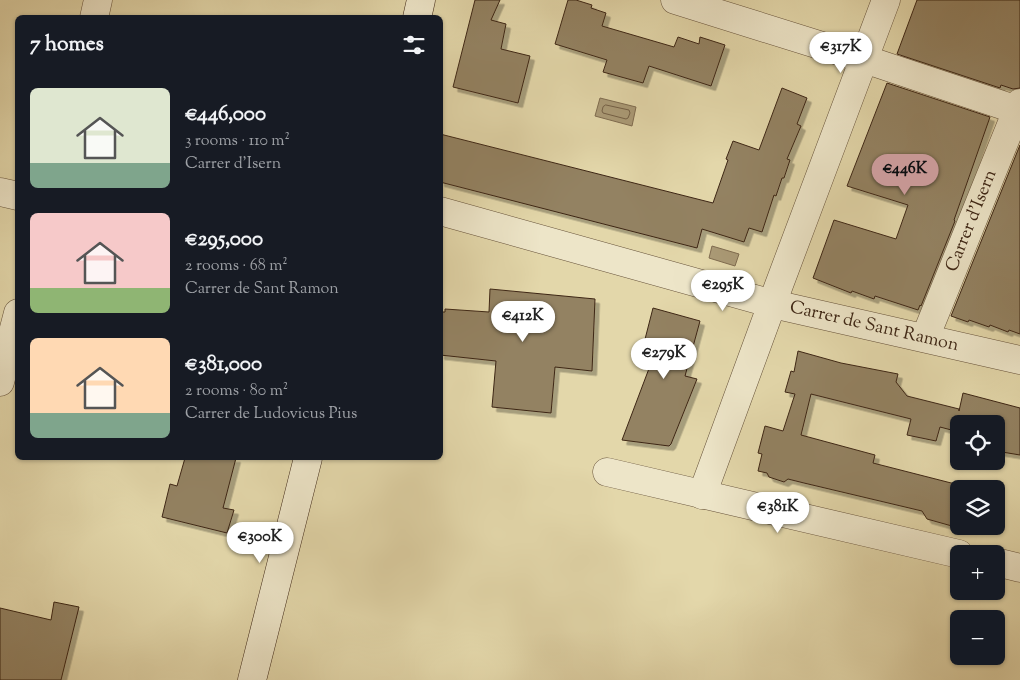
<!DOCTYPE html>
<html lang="en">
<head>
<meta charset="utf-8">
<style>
  :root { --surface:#171b24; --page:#242831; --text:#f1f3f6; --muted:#9ea1a6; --accent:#c59692 }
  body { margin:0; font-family:"Sorts Mill Goudy",serif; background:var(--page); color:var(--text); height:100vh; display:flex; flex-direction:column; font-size:19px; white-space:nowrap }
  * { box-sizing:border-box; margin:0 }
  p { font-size:16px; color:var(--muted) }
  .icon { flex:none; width:28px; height:28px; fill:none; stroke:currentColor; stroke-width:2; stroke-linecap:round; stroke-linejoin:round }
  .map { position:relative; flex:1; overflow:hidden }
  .side { position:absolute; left:15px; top:15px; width:428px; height:445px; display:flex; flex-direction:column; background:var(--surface); border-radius:8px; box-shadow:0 1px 4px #0004 }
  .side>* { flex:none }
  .buttons { position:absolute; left:950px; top:415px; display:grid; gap:10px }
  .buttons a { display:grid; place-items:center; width:55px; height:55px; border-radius:8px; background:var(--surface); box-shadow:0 1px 4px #0004; font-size:25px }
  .price { position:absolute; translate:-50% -42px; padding:0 11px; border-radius:18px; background:#fff; color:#222; font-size:16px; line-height:32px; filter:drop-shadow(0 1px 2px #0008) }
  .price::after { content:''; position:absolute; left:50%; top:30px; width:15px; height:11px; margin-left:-8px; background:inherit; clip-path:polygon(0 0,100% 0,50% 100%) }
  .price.on { background:var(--accent); color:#111 }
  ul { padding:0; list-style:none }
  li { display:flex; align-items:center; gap:15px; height:125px; padding:0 15px }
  li span { display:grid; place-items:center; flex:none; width:140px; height:100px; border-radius:8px; color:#555 }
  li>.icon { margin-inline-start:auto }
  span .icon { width:60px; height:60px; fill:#fffc; stroke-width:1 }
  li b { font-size:21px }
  h2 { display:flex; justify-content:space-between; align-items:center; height:60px; padding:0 15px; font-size:21px }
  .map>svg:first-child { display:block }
</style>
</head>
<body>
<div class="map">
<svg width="1020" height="680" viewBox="0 0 1020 680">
  <defs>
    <filter id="shadow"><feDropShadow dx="4.5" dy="4.5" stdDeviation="0" flood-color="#0004"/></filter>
  </defs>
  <rect width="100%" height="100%" fill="#e3d7aa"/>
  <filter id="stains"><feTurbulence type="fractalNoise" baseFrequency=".004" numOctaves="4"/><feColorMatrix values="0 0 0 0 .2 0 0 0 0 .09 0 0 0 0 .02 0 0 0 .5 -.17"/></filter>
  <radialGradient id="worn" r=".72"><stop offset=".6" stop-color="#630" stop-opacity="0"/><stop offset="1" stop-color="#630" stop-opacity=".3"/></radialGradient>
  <!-- water -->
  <g fill="#ab9b77" stroke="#7f6c50">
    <polygon points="600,98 636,107 632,126 595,116"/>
    <polygon points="712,246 739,254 735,266 709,258"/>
  </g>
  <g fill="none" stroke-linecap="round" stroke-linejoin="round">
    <!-- shore -->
    <polygon stroke="#746046" stroke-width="1" points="606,105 629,110 630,113 628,118 626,119 603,113 602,111 603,107"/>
  </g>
  <!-- building -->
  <g fill="#938262" stroke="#3d2615" filter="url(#shadow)">
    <polygon points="475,0 500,0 491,20 506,24 501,49 530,56 518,103 453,87"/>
    <polygon points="568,0 576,0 592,5 591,8 606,13 602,26 674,47 678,37 699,44 700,37 725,45 711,86 649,66 643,83 603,72 607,60 555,44"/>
    <polygon points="917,0 1020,0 1020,88 1013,89 1001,85 1000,88 897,54"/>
    <polygon points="887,83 990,117 954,220 955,221 921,306 920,305 918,310 875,296 874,299 852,291 851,293 813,278 834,220 896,239 908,205 847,186"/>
    <polygon points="782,88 807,98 797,124 801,126 787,159 790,160 784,178 782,178 776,196 774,195 762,232 749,228 744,242 702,229 697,248 440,182 440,134 713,203 728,160 726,159 733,141 759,150"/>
    <polygon points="1020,145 1020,334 1009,330 1008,332 990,325 989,327 969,320 968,322 951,316"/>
    <polygon points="490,289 595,299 592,371 555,367 551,413 492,407 496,361 440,355 440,312 445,312 445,309 489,312"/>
    <polygon points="653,308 700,321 685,376 697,379 671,444 669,446 622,440 656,350 643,347"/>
    <polygon points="798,351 841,363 898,374 896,382 907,396 959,409 959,411 963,393 1020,408 1020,455 996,451 996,424 959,424 959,432 940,427 936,441 907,435 911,419 811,394 801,435 875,455 873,463 959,485 959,528 927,519 922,511 804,483 788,479 784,482 769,477 767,473 758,471 762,454 758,453 765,426 783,431 795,394 785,392 791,371 794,372"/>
    <polygon points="185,458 236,458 223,508 234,510 227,533 162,517 170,484 177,486"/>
    <polygon points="54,602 79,607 61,680 0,680 0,608 51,620"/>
  </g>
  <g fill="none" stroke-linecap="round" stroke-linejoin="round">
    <defs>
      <g id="street">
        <polyline points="675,0 864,59 1020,111"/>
        <polyline points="94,18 98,0"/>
        <polyline points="0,192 18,196"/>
        <polyline points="440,211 773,304 1020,360"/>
        <polyline points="925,338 1020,103"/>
        <polyline points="0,382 18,313"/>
        <polyline points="607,472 959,554"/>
        <polyline points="702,495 779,285 886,0"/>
        <polyline points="996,562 1020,568"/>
      </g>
      <g id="secondary">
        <polyline points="417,18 421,0"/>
        <polyline points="252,680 308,458"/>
      </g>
    </defs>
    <!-- street casing -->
    <use href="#street" stroke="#66523a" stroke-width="29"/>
    <!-- secondary casing -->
    <use href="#secondary" stroke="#3d2615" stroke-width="29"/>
    <!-- street -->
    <use href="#street" stroke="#ede5c8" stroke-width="28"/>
    <!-- secondary -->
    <use href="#secondary" stroke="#ede5c8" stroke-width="28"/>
  </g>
  <g text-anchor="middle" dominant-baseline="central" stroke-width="5" stroke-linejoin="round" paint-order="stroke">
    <!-- street labels -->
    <g font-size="18" fill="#3d2615" stroke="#ede5c8">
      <text transform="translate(972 221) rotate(-68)">Carrer d'Isern</text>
      <text transform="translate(874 327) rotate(13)">Carrer de Sant Ramon</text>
    </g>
  </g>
  <rect width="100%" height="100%" filter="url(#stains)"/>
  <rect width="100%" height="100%" fill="url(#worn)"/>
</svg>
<div class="buttons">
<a><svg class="icon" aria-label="locate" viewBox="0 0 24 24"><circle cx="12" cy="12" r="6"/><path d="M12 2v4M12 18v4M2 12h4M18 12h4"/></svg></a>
<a><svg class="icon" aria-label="layers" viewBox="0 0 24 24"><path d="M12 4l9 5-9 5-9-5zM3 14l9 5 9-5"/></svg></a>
<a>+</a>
<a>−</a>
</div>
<b class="price" style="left:841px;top:74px">€317K</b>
<b class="price on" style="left:905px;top:196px">€446K</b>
<b class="price" style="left:723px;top:312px">€295K</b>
<b class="price" style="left:523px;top:343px">€412K</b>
<b class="price" style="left:664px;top:380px">€279K</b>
<b class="price" style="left:778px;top:534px">€381K</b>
<b class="price" style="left:260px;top:564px">€300K</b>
<section class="side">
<h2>7 homes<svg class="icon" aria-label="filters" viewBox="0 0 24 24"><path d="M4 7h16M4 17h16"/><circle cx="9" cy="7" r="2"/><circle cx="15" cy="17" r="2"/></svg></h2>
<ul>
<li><span style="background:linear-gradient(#dfe7d0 75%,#7fa58c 0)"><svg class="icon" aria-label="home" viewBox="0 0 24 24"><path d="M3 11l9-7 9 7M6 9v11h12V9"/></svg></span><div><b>€446,000</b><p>3 rooms · 110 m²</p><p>Carrer d'Isern</p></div></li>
<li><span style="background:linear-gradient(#f6c9c9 75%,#8fb573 0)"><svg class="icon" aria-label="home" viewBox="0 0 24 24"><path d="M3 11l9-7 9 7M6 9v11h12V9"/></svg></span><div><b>€295,000</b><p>2 rooms · 68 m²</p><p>Carrer de Sant Ramon</p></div></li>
<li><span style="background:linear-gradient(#ffd9b3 75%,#7fa58c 0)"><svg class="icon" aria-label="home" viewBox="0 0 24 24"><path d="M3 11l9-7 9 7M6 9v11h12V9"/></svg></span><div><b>€381,000</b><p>2 rooms · 80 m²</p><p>Carrer de Ludovicus Pius</p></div></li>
</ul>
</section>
</div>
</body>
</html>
